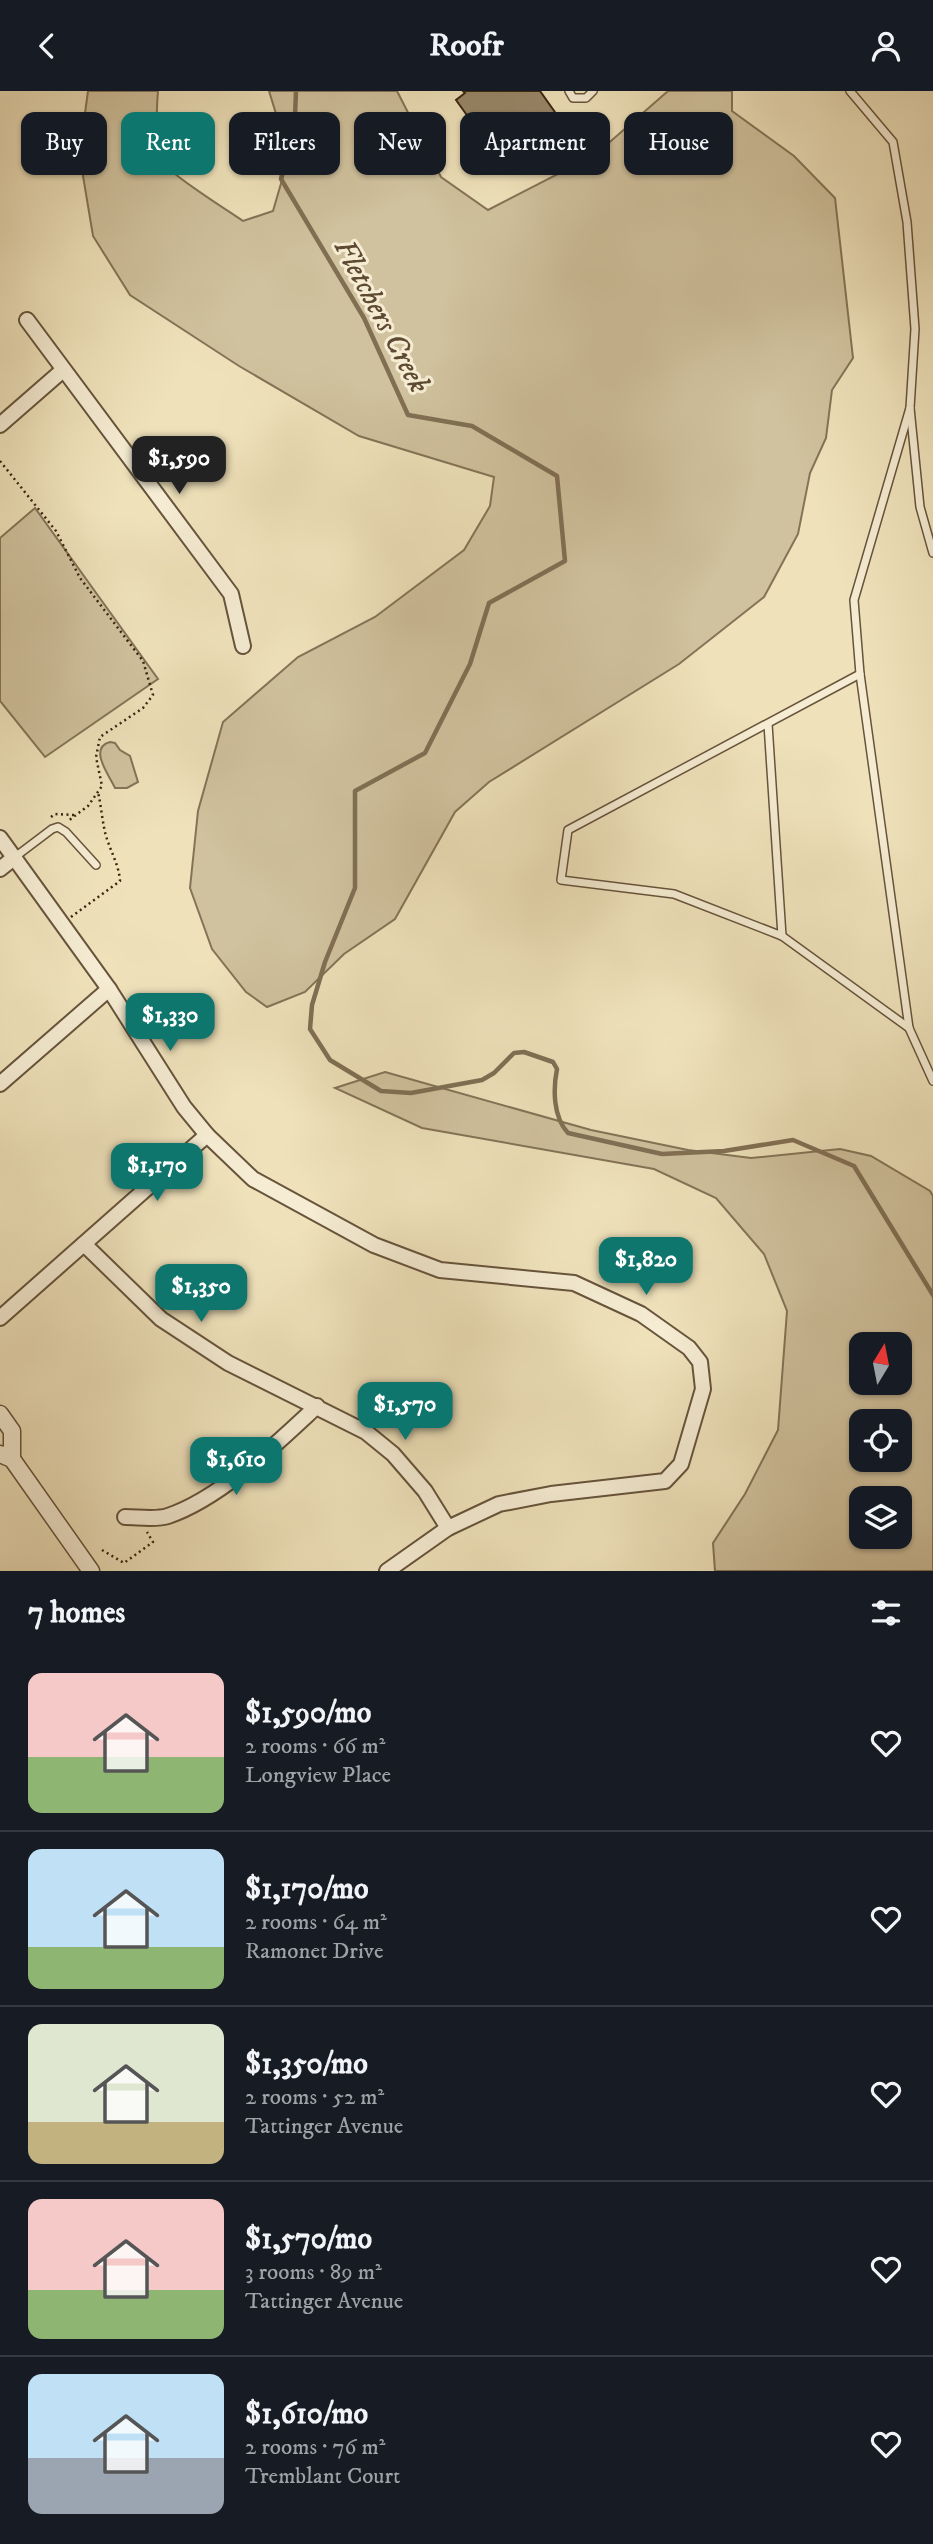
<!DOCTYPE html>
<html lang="en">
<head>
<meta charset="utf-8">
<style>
  :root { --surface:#171b24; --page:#242831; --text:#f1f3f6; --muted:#9ea1a6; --line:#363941; --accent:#0f766e }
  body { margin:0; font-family:"IM FELL DW Pica",serif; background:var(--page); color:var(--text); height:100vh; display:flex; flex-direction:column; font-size:26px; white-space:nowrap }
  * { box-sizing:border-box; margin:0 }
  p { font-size:23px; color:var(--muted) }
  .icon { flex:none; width:38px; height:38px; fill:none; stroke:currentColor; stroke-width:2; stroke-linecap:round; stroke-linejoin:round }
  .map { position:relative; height:1480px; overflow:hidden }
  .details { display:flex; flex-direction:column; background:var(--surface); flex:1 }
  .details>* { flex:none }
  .guide { position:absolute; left:21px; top:21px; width:892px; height:63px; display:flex; gap:14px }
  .needle { width:46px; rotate:10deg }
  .fabs { position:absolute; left:849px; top:1241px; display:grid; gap:14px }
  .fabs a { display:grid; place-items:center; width:63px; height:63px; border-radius:14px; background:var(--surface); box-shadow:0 2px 5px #0004; font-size:35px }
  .price { position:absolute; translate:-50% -60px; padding:0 16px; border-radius:14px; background:var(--accent); color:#fff; font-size:23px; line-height:46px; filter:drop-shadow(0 2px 4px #0008) }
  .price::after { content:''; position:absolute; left:50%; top:42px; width:21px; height:16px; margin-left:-10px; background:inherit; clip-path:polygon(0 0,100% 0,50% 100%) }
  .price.on { background:#222; color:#fff }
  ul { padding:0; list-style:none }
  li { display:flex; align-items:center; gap:21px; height:175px; padding:0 28px }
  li+li { border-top:2px solid var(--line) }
  li span { display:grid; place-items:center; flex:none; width:196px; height:140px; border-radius:14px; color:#555 }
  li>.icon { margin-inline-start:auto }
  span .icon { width:84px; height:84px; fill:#fffc; stroke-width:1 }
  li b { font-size:30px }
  h2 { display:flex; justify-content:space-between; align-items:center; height:84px; padding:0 28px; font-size:30px }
  .tag { padding:0 24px; border-radius:14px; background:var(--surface); box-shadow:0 2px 5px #0004; font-size:24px; line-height:63px }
  .tag.on { background:var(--accent); color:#fff }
  header { display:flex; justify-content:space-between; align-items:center; height:91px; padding:0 28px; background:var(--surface); font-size:32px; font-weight:800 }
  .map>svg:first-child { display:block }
</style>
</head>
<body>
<header><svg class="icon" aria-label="back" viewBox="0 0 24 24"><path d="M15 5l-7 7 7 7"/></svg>Roofr<svg class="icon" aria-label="person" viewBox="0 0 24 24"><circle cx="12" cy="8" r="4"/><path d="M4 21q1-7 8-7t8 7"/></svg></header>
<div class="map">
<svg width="933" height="1480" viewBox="0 0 933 1480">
  <rect width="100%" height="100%" fill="#efe2bb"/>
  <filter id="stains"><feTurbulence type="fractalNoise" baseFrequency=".00286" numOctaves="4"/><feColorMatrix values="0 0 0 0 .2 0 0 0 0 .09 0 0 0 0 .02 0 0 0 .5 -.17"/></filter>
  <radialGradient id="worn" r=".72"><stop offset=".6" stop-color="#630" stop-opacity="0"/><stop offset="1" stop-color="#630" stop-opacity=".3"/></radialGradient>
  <!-- green -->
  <g fill="#d0c29e" stroke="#857357" stroke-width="2" fill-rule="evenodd">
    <path d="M88 0H158C156 25 155 53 168 76 173 85 230 121 243 130L273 120 289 65 269 0H397L441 86 488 119 595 64 668 0H732V20L794 65 835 107 853 267 832 299 826 347 810 382 798 443 764 506 679 573 489 691 455 721 395 828 344 863 305 901 267 916 246 901 212 858 190 797 198 720 223 631 298 566 375 526 464 459 490 415 494 386 359 345 239 275 130 204 93 145 83 85 85 22Z"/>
    <polygon points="35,417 158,588 45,666 0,610 0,447"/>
    <path d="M110 651 115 652 120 659 130 665 138 691 127 697H115C109 684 88 657 110 651Z"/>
    <path d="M385 981 591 1039 688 1059 751 1067 840 1058 871 1065 930 1100 933 1105V1480H715L713 1452 745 1403 778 1339 787 1220 764 1163 716 1107 654 1078 422 1037 335 997ZM861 1253H900V1292H861ZM861 1330H900V1368H861ZM861 1407H900V1446H861Z"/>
  </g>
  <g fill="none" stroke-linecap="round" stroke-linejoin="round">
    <!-- stream -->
    <path stroke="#816f54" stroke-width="4.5" d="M296 0 295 25 281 88 364 227 408 324 472 335 557 385 565 470 489 512 470 573 425 662 355 700V797L325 871 312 914 310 938 330 969 381 1000 411 1002 482 989 494 982 514 962 524 961 553 971 557 978C553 998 553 1026 568 1042L662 1063 724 1060 793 1049 854 1075 933 1204"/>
  </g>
  <!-- building -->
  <polygon fill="#988769" stroke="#3a2410" stroke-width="2" points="463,0 540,0 557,24 550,29 556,39 534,54 529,48 507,63 500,54 492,59 456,9 465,2"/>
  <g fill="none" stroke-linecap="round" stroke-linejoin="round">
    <defs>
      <g id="service">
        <polyline points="569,0 573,7 586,7 593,0"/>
        <polyline points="850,0 893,51 907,131 915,238 910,317 920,416 933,462"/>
        <polyline points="910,317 854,509 860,583 909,937 933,990"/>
        <polyline points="860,583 568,739 561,789 674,803 782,845 909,937"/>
        <polyline points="768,633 782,845"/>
        <polyline points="15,766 52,738 58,736 66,741 96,774"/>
      </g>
      <g id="minor">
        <polyline points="27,229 231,503 243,555"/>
        <polyline points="0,334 63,279"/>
        <polyline points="0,747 109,898 184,1016 207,1044 253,1088 374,1154 440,1179 574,1192 641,1223 689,1257 700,1271 703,1298 681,1373 665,1390 551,1403 499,1413 448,1437 387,1480"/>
        <polyline points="0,778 15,766"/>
        <polyline points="0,993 109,898"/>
        <polyline points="84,1153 161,1228 228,1272 366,1341 393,1363 425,1400 448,1437"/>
        <polyline points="0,1227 207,1044"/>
        <path d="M125 1426C138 1426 156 1429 168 1425 221 1407 276 1353 317 1315"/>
      </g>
      <g id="tertiary">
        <polyline points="0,1323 12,1340 12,1368"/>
        <polyline points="0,1363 12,1368 91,1480"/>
      </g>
    </defs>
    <!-- service casing -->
    <use href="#service" stroke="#67543b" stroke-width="10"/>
    <!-- minor casing -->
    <use href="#minor" stroke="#67543b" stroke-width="18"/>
    <!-- tertiary casing -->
    <use href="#tertiary" stroke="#67543b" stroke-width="19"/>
    <!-- path -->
    <g stroke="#3a2410" stroke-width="2.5" stroke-dasharray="2 3.5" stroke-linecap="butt">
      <polyline points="0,370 56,440 80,487 143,570 153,604 143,617 100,646 96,666 102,695 88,715 68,730"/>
      <polyline points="51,726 55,723 74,724"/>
      <path d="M71 826 120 790C119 773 109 758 105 741 102 728 101 714 98 701"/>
      <polyline points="102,1459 124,1472 153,1451 147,1441"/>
    </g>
    <!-- service -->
    <use href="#service" stroke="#f5ecd3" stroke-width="7"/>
    <!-- minor -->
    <use href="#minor" stroke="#f5ecd3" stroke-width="14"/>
    <!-- tertiary -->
    <use href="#tertiary" stroke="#f5ecd3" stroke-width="16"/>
  </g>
  <g text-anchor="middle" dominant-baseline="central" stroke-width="6" stroke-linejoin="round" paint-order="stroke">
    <!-- water labels -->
    <g font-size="30" font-style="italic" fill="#5e4a32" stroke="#f5ecd3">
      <text transform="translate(381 225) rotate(62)">Fletchers Creek</text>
    </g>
  </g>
  <rect width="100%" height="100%" filter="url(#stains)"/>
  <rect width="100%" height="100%" fill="url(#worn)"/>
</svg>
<div class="fabs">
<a><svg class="needle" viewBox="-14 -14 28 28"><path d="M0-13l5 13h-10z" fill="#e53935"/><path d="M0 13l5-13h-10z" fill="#9ea1a6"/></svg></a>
<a><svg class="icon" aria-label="locate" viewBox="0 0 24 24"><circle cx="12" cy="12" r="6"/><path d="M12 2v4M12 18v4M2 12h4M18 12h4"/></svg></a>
<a><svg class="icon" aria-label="layers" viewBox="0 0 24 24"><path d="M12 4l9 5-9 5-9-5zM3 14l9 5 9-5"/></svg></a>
</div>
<b class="price on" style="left:179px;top:405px">$1,590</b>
<b class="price" style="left:170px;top:962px">$1,330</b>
<b class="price" style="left:157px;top:1112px">$1,170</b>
<b class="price" style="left:646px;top:1206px">$1,820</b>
<b class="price" style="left:201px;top:1233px">$1,350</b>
<b class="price" style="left:405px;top:1351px">$1,570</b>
<b class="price" style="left:236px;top:1406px">$1,610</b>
<div class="guide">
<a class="tag">Buy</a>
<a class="tag on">Rent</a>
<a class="tag">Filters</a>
<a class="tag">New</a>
<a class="tag">Apartment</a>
<a class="tag">House</a>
</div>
</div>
<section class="details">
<h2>7 homes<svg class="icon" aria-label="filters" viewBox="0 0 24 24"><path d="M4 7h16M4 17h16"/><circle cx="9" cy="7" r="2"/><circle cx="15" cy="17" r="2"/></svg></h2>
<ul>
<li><span style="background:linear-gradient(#f6c9c9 60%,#8fb573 0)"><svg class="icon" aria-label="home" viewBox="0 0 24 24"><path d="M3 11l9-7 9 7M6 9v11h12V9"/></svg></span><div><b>$1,590/mo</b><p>2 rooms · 66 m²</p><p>Longview Place</p></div><svg class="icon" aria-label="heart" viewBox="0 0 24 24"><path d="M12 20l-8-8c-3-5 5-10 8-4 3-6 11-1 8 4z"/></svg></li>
<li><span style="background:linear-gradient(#bfe0f5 70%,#8fb573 0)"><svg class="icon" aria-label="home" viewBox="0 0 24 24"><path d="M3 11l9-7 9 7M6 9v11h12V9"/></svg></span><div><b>$1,170/mo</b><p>2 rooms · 64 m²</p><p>Ramonet Drive</p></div><svg class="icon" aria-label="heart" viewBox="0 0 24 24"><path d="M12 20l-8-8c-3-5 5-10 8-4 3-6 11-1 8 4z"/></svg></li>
<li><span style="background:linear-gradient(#dfe7d0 70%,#c2b280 0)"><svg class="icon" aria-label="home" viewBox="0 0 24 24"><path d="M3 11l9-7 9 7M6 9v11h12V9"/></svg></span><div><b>$1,350/mo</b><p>2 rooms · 52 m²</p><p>Tattinger Avenue</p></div><svg class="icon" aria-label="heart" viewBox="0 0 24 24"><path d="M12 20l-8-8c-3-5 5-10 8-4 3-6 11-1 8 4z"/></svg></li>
<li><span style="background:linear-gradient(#f6c9c9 65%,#8fb573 0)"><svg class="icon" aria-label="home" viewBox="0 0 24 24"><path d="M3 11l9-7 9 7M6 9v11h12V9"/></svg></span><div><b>$1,570/mo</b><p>3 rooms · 89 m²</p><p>Tattinger Avenue</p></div><svg class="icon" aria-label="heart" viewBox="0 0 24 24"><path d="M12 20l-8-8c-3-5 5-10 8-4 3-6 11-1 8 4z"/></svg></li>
<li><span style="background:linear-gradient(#bfe0f5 60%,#9aa5b1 0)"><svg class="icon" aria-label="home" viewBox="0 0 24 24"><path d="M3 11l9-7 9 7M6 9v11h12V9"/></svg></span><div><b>$1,610/mo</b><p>2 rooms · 76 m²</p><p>Tremblant Court</p></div><svg class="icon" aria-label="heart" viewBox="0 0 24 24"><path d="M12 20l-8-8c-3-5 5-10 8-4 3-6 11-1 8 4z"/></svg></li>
</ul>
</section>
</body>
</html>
